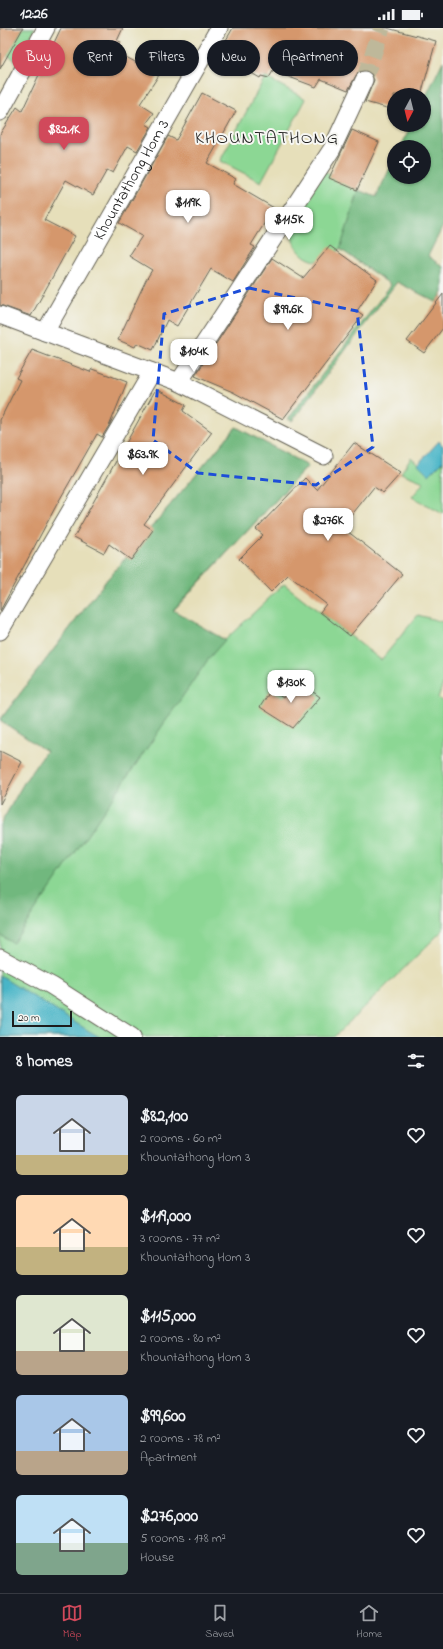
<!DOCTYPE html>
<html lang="en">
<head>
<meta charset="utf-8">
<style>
  :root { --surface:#171b24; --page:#20242c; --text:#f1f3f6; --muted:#9ea1a6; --line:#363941; --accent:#d1495b }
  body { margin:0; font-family:"Indie Flower",sans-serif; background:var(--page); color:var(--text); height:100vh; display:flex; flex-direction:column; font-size:15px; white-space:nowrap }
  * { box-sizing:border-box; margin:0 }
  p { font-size:13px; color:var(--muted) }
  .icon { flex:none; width:22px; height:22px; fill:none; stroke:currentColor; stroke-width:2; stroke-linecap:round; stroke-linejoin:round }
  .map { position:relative; height:1009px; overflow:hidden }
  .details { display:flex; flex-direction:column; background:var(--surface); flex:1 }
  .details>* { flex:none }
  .guide { position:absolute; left:12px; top:12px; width:419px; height:36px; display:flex; gap:8px }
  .needle { width:26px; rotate:187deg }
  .tools { position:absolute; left:387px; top:60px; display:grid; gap:8px }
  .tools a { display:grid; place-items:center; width:44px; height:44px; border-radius:50%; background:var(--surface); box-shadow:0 1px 3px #0004; font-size:20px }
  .scale { position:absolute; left:12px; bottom:10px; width:60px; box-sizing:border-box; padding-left:4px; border:2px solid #1c1c1c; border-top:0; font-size:11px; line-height:14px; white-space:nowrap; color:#1c1c1c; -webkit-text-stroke:3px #f6f6f2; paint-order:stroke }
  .price { position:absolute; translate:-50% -34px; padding:0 9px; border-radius:8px; background:#fff; color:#222; font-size:13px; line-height:26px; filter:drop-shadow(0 1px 2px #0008) }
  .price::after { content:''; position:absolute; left:50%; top:24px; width:12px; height:9px; margin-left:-6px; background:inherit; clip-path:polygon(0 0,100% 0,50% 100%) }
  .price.selected { background:var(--accent); color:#fff }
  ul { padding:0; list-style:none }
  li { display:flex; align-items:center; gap:12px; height:100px; padding:0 16px }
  li span { display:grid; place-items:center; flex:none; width:112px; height:80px; border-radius:6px; color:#555 }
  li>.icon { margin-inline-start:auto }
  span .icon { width:48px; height:48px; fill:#fffc; stroke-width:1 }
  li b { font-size:17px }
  h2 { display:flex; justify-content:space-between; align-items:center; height:48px; padding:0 16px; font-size:17px }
  .chip { padding:0 14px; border-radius:18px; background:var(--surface); box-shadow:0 1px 3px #0004; font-size:14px; line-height:36px }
  .chip.selected { background:var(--accent); color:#fff }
  .status { display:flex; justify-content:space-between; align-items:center; height:28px; padding:0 20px; background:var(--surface); direction:ltr }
  .status svg { height:11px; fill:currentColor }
  .tabs { display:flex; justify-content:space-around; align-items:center; height:56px; border-top:1px solid var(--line); background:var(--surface); font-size:11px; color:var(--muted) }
  .tabs a { display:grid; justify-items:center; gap:2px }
  .tabs .selected { color:var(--accent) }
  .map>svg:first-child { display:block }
</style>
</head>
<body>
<div class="status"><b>12:26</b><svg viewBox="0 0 49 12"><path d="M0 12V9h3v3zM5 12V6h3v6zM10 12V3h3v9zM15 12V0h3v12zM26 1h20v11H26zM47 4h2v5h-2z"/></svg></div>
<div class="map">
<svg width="443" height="1009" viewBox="0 0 443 1009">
  <rect width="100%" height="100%" fill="#f6f6f2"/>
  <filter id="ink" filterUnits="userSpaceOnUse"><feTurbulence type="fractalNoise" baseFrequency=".025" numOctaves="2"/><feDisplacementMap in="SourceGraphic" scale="8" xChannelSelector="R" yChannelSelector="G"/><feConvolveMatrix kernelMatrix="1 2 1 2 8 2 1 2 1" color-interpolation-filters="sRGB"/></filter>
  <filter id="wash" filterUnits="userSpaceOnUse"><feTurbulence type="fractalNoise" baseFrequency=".012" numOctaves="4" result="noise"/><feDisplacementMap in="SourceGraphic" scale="16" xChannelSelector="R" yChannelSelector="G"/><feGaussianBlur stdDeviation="0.9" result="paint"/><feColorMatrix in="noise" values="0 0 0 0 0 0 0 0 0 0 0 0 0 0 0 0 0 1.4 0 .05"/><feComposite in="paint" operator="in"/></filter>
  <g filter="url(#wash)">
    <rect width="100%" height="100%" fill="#e6dfba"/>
    <!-- green -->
    <g fill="#8cd794" stroke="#547a58">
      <polygon points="23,0 35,0 18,34 7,27"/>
      <polygon points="265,49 306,71 261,154 220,133"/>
      <path d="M324 143 359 162C354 176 350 190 346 204 344 209 343 217 339 222 319 248 287 224 291 195Z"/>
      <polygon points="236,399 308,438 173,583 225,612 284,556 381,632 418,587 443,594 443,656 438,670 443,674 443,902 334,1009 0,1009 0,797 25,753 46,723 0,692 105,554"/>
      <polygon points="411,429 429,446 443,433 443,486 412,469 424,454 401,445"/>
    </g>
    <!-- forest -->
    <g fill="#71b87e" stroke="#466a4d">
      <polygon points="443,33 443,198 428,228 443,239 443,265 436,274 397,254 292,393 288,391 391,257 340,221 359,162 376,169 394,132 394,149 424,149 424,119 401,119 411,97 424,97 424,72"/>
      <polygon points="236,399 308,438 173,582 225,612 209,630 13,915 0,907 0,797 25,753 46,723 0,692 105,554"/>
    </g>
    <!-- water -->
    <g fill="#4ab5c7" stroke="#336872">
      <polygon points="439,413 443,418 443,433 429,447 418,436"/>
      <polygon points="0,948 89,1003 100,1009 0,1009"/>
    </g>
    <g id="blocks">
      <!-- building -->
      <g fill="#d5976c">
        <polygon points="0,0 23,0 0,41"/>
        <polygon points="61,0 123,0 117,13 121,14 115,23 159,47 140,76 154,85 146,96 151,99 137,123 128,118 113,145 107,142 93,167 66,152 44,192 75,208 31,288 0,277 0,106 17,79 22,83"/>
        <polygon points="233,0 387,0 436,13 421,67 394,67 394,82 365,74 374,52 372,47 368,43 363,42 358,44 348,62 321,51 316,59 273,43 269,50 261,48 260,50 218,26"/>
        <polygon points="202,65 236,83 207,135 236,151 233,156 274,180 251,217 255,219 233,254 211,241 177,298 167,292 153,322 137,315 135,319 118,312 146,252 152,242 129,228 142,208 119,195 168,108 176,112"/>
        <polygon points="352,102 379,114 357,162 329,150"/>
        <polygon points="330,218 377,252 357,283 363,287 283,391 233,364 195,348 272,230 303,250"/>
        <polygon points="443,266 443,300 424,325 407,313"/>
        <polygon points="32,322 90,344 92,341 127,354 110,396 102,409 97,406 56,478 0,583 0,392 20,352 16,350"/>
        <polygon points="156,361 186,377 183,383 212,404 144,496 153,502 131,532 109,516 104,525 74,509"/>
        <polygon points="354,415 401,445 383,465 374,459 342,499 402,546 350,608 320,584 326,576 288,547 271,564 239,531 263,507 256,501 305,450 317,462"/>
        <polygon points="297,652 320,669 293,700 260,679 271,662 283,670"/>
        <polygon points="0,723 22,734 0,776"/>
      </g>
    </g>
  </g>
  <g filter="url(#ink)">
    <use href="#blocks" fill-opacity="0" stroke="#636053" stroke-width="1"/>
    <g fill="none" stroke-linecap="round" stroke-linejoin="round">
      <!-- minor-tunnel -->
      <polyline stroke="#beb89a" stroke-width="17" stroke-dasharray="17 8" stroke-linecap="butt" points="364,52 382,0"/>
      <defs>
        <g id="minor">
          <polyline points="0,84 46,0"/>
          <polyline points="0,287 179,354 324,428"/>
          <path id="s1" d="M45 304 219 0"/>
          <polyline points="179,354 332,121 364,52"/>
          <polyline points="0,603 152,344"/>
          <polyline points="0,930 52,958 132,1009"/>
        </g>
      </defs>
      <!-- minor casing -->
      <use href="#minor" stroke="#636053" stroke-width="19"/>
      <!-- minor -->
      <use href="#minor" stroke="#fff" stroke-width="17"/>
    </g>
  </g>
  <!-- marked area -->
  <path fill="none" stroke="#1d4ed8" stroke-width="3" stroke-dasharray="8 5" stroke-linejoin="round" d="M249 260 357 283 373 419 316 457 198 445 153 412 164 286Z"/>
  <g text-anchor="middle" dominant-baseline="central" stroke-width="4" stroke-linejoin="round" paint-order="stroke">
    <!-- street labels -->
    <g font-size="16" fill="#1c1c1c" stroke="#f6f6f2">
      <text stroke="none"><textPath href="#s1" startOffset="175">Khountathong Hom 3</textPath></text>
    </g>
    <!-- quarter labels -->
    <g font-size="18" letter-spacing="1" fill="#1c1c1c" stroke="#f6f6f2">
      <text x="267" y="111">KHOUNTATHONG</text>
    </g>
  </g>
</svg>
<div class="tools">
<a><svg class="needle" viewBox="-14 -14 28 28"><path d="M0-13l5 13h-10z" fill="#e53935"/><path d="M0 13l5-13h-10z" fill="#9ea1a6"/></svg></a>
<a><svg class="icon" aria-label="locate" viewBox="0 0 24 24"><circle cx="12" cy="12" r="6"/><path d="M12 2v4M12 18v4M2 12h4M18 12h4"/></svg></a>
</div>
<div class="scale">20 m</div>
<b class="price selected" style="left:64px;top:123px">$82.1K</b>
<b class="price" style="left:188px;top:196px">$119K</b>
<b class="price" style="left:289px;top:213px">$115K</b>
<b class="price" style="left:288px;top:303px">$99.6K</b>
<b class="price" style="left:194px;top:345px">$104K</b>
<b class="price" style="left:143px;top:448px">$63.9K</b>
<b class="price" style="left:328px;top:514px">$276K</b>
<b class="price" style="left:291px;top:676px">$130K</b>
<div class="guide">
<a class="chip selected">Buy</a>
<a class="chip">Rent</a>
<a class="chip">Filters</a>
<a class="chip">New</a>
<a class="chip">Apartment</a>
</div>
</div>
<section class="details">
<h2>8 homes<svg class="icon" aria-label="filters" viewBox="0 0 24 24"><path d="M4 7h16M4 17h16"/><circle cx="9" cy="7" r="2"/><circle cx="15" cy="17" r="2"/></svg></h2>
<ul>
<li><span style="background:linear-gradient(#c9d6e8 75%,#c2b280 0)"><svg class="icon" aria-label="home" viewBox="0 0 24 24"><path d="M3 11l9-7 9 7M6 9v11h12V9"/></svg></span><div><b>$82,100</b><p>2 rooms · 60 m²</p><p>Khountathong Hom 3</p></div><svg class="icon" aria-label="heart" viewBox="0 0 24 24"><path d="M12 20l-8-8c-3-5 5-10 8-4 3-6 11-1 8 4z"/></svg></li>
<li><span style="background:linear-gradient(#ffd9b3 65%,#c2b280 0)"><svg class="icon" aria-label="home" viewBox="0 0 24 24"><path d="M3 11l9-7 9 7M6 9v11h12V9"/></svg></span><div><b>$119,000</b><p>3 rooms · 77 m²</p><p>Khountathong Hom 3</p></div><svg class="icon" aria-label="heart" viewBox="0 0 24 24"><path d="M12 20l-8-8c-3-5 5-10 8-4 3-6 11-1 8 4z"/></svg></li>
<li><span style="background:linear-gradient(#dfe7d0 70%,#b9a48a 0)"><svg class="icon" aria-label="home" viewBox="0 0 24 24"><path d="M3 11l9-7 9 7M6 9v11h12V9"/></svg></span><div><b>$115,000</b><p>2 rooms · 80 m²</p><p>Khountathong Hom 3</p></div><svg class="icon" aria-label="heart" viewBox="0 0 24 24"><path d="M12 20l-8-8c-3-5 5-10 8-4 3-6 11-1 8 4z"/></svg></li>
<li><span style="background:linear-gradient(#a9c7e8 70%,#b9a48a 0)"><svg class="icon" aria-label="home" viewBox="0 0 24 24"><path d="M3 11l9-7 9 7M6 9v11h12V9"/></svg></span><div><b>$99,600</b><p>2 rooms · 78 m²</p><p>Apartment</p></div><svg class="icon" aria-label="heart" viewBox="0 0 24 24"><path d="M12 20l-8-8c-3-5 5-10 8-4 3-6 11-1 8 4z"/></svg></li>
<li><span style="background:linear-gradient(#bfe0f5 60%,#7fa58c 0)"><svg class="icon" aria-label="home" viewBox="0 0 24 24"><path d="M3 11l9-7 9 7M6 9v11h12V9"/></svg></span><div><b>$276,000</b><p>5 rooms · 178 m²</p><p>House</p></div><svg class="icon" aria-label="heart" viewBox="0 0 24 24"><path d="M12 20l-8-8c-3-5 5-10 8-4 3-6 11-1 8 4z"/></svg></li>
</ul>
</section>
<nav class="tabs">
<a class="selected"><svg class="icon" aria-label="map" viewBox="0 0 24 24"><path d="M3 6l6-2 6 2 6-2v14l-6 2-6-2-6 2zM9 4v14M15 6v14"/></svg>Map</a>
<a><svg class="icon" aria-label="saved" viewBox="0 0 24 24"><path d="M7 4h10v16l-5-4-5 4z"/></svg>Saved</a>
<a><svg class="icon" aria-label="home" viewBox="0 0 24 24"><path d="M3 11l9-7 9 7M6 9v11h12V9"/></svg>Home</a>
</nav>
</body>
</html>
